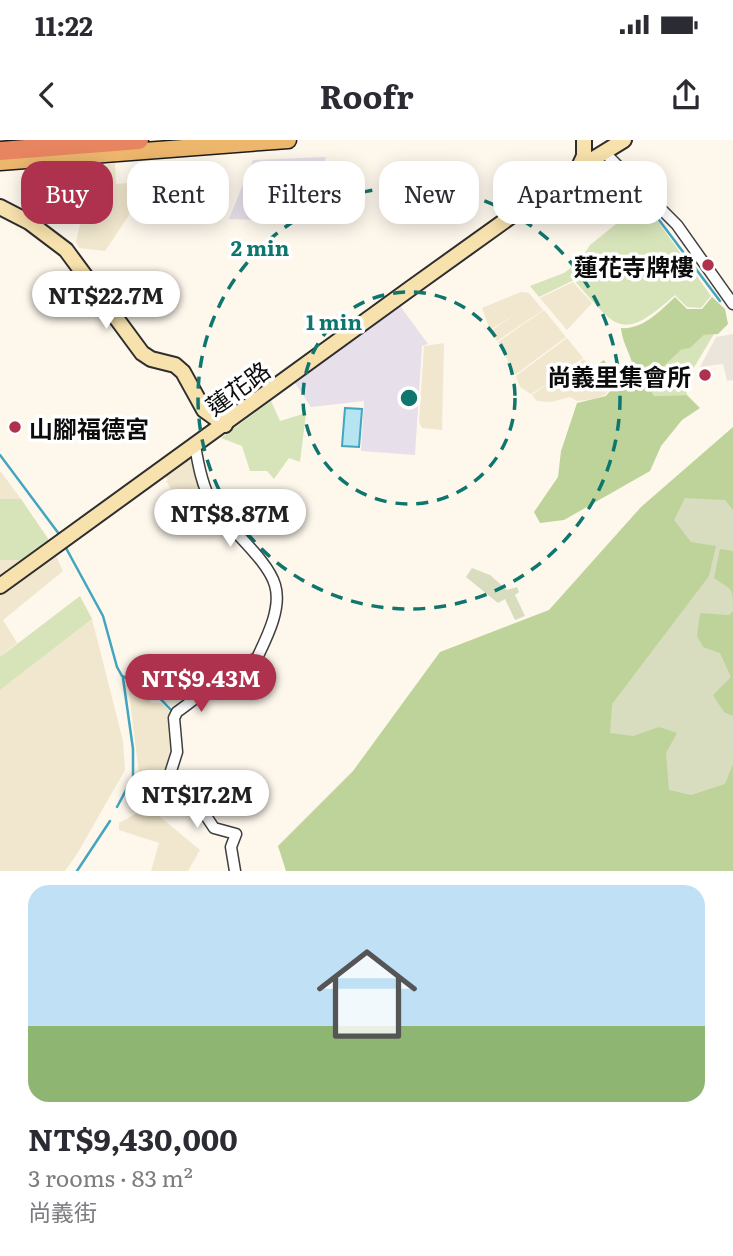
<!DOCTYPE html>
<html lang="en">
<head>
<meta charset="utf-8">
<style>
  :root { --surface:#fff; --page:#f2f2f3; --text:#2b2b33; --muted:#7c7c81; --line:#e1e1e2; --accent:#ae314e }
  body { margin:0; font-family:Literata,"Noto Sans TC",serif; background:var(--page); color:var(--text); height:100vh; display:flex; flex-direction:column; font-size:26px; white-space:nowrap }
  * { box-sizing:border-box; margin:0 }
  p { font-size:23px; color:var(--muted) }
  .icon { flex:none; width:38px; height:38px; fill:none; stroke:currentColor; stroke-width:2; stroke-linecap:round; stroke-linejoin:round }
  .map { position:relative; height:731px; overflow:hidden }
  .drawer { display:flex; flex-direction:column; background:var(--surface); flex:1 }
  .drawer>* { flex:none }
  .hud { position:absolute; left:21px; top:21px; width:691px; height:63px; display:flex; gap:14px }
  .price { position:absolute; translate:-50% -60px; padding:0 16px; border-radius:24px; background:#fff; color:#222; font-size:23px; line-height:46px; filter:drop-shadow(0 2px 4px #0008) }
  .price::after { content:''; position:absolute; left:50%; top:42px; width:21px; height:16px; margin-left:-10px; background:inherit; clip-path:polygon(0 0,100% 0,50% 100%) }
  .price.selected { background:var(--accent); color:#fff }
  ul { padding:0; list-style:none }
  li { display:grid; align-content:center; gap:14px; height:371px; padding:0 28px }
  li+li { border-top:2px solid var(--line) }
  li span { display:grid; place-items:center; height:217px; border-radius:21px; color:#555 }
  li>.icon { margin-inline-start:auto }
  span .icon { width:126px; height:126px; fill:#fffc; stroke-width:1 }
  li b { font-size:30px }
  .chip { padding:0 24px; border-radius:21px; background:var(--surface); box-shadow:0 4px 18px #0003; font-size:24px; line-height:63px }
  .chip.selected { background:var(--accent); color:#fff }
  .status { display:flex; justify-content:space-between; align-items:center; height:49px; padding:0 35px; background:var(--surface); direction:ltr }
  .status svg { height:19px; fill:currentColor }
  header { display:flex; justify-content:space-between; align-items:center; height:91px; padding:0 28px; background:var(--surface); font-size:32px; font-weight:700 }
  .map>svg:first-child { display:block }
</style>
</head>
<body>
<div class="status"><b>11:22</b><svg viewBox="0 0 49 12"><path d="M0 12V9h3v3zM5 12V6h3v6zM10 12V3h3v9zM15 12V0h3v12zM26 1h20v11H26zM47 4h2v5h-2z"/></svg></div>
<header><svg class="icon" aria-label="back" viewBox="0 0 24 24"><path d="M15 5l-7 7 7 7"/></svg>Roofr<svg class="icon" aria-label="share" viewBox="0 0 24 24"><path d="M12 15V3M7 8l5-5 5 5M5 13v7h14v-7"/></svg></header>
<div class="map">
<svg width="733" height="731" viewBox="0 0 733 731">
  <rect width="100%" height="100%" fill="#fdf7ec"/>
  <!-- industrial -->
  <g fill="#e7e0ea">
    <polygon points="326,17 305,81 229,79 253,20"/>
    <polygon points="400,166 428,204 422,206 415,315 361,311 364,261 311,267 295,243"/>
  </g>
  <!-- farmland -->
  <g fill="#f1e7ce">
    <polygon points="115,23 116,44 127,43 129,75 105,111 79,108 76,102 93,27"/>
    <polygon points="573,142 592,163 567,190 540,158"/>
    <polygon points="521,152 529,153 543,170 497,201 491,191 517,173 490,190 482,168"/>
    <polygon points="544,170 566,197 515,235 498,202"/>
    <polygon points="567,198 583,218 557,236 566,253 558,237 584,219 608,251 605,255 594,259 577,261 570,257 551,262 537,261 532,255 550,242 531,254 520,247 516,236"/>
    <polygon points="444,203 442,290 422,288 419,282 424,206"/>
    <polygon points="192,316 196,342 205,363 192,381 166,341 168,340 165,336"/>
    <polygon points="0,332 1,332 21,359 0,359"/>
    <polygon points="55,414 63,431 3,480 17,503 0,517 0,454"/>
    <polygon points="0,420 28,420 0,441"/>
    <polygon points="92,479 123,601 125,630 77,714 65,731 0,731 0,550"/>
    <polygon points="128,545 147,549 151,563 161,563 177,578 175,612 166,633 140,642"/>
    <polygon points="148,667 200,710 188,731 151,731 159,703 119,690 119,683"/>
  </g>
  <!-- green -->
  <g fill="#d7e4b9">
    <path d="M642 63 654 76 711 156 701 168 687 167 675 155C621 203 617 189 574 140L539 157 530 146 564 133 580 121 590 105Z"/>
    <polygon points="714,194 693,229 684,231 687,255 654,256 647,242 681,210 690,208 704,195"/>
    <polygon points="271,261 280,281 306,273 300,322 289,318 274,339 267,331 250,331 242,306 221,298"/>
    <polygon points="0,359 21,359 51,403 28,420 0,420"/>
    <polygon points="80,456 92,479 0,550 0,517"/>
  </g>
  <!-- forest -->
  <g fill="#bed39a">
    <path d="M675 157 687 169H702L712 157 725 169 728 184 718 194 704 195 690 208 681 210 647 242 654 256 687 255 700 268 682 280 661 306 650 331 564 380 540 383 534 372 558 337 561 311 577 263 606 256 610 251 606 243 593 228 604 220 618 244 632 251C642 227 623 211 621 188 643 190 661 170 675 157Z"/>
    <polygon points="733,287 733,731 286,731 278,706 353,631 440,512 549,470 641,367"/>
  </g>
  <!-- cemetery -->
  <g fill="#d8ddc0">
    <path d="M685 358 725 360 733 370V411L720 409 714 438C732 451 733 445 733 471L729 475 700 473 697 496 703 507 720 513 731 537 713 555 724 572 733 576V624L725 644 691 655 669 650 666 613 677 593 659 587 633 596 610 593 612 564 709 436 716 406 691 402 674 380Z"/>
    <polygon points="472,428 490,435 507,450 517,447 519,452 515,455 525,476 515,480 505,459 498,463 466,437"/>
  </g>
  <!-- plaza -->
  <polygon fill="#ece5dc" points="733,194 733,240 727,241 723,224 700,227 716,197"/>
  <!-- water -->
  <polygon fill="#b5e5f0" stroke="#43a5c0" stroke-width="2" points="345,268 362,269 359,307 342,306"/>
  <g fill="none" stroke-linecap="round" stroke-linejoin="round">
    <!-- stream -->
    <g stroke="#43a5c0" stroke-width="2.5">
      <polyline points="617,35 653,72 720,161"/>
      <polyline points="0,315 59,394"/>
      <polyline points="66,408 103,476 117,527 122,536 150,548 172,571"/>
      <polyline points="117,667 133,637 133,609 123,538"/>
      <polyline points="77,731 110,681"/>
    </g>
    <defs>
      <g id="street">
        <polyline points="605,13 677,85 733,164"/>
        <path d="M195 305C198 324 202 346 212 363 227 388 267 418 275 445 282 468 267 497 257 518 227 530 204 553 177 572L174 578 177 612 169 637 196 661 214 688 236 694 231 707 235 731"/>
      </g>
      <g id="secondary">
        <polyline points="578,29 584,16 584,0"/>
        <polyline points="0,67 29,82 66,110 142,213 151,219 175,225 183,232 204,270 225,285"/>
        <polyline points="0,446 411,148 577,29 624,0"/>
      </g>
      <polyline id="primary" points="0,22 288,0"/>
      <polyline id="highway" points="0,11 139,0"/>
    </defs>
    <!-- street casing -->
    <use href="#street" stroke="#3f3f3f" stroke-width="13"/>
    <!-- secondary casing -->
    <use href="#secondary" stroke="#2e2e2e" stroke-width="18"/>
    <!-- primary casing -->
    <use href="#primary" stroke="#1d1d1d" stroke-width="19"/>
    <!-- highway casing -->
    <use href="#highway" stroke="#1d1d1d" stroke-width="21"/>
    <!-- street -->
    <use href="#street" stroke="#fff" stroke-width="10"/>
    <!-- secondary -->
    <use href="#secondary" stroke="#f7e1ad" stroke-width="14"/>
    <!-- primary -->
    <use href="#primary" stroke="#ecb66d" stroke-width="16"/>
    <!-- highway -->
    <use href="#highway" stroke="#e78560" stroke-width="18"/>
  </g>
  <!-- distance rings -->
  <g fill="none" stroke="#0f766e" stroke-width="3.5" stroke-dasharray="12 9">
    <circle cx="409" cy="258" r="106"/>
    <circle cx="409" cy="258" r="211"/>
  </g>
  <!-- markers -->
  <g fill="#ae314e" stroke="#fff" stroke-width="2.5">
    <circle cx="708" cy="125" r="7"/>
    <circle cx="705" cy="235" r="7"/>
    <circle cx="15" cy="287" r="7"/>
  </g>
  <g text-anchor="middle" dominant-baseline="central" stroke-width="7" stroke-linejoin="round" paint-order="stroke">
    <!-- poi labels -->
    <g font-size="24" font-weight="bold" fill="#0c0c0c" stroke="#fff" text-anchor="end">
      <text x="694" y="125">蓮花寺牌樓</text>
      <text x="691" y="235">尚義里集會所</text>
      <text x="29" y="287" text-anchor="start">山腳福德宮</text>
    </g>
    <!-- street labels -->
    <g font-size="24" fill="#0c0c0c" stroke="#fff">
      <text transform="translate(237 247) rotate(-36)">蓮花路</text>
    </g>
  </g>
  <circle cx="409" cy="258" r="10" fill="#0f766e" stroke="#fff" stroke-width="3.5"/>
  <g font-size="21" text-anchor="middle" font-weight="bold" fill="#0f766e" stroke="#fff" stroke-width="7" stroke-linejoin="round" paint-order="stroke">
    <text x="260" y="116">2 min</text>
    <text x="334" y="190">1 min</text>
  </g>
</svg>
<b class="price" style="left:106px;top:191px">NT$22.7M</b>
<b class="price" style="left:230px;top:409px">NT$8.87M</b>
<b class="price selected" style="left:201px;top:574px">NT$9.43M</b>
<b class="price" style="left:197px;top:690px">NT$17.2M</b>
<div class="hud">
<a class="chip selected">Buy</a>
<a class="chip">Rent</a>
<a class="chip">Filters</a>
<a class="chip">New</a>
<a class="chip">Apartment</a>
</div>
</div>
<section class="drawer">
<ul>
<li><span style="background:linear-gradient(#bfe0f5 65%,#8fb573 0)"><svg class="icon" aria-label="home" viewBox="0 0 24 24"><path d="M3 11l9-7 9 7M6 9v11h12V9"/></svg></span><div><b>NT$9,430,000</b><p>3 rooms · 83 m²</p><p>尚義街</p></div></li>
</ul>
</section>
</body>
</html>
